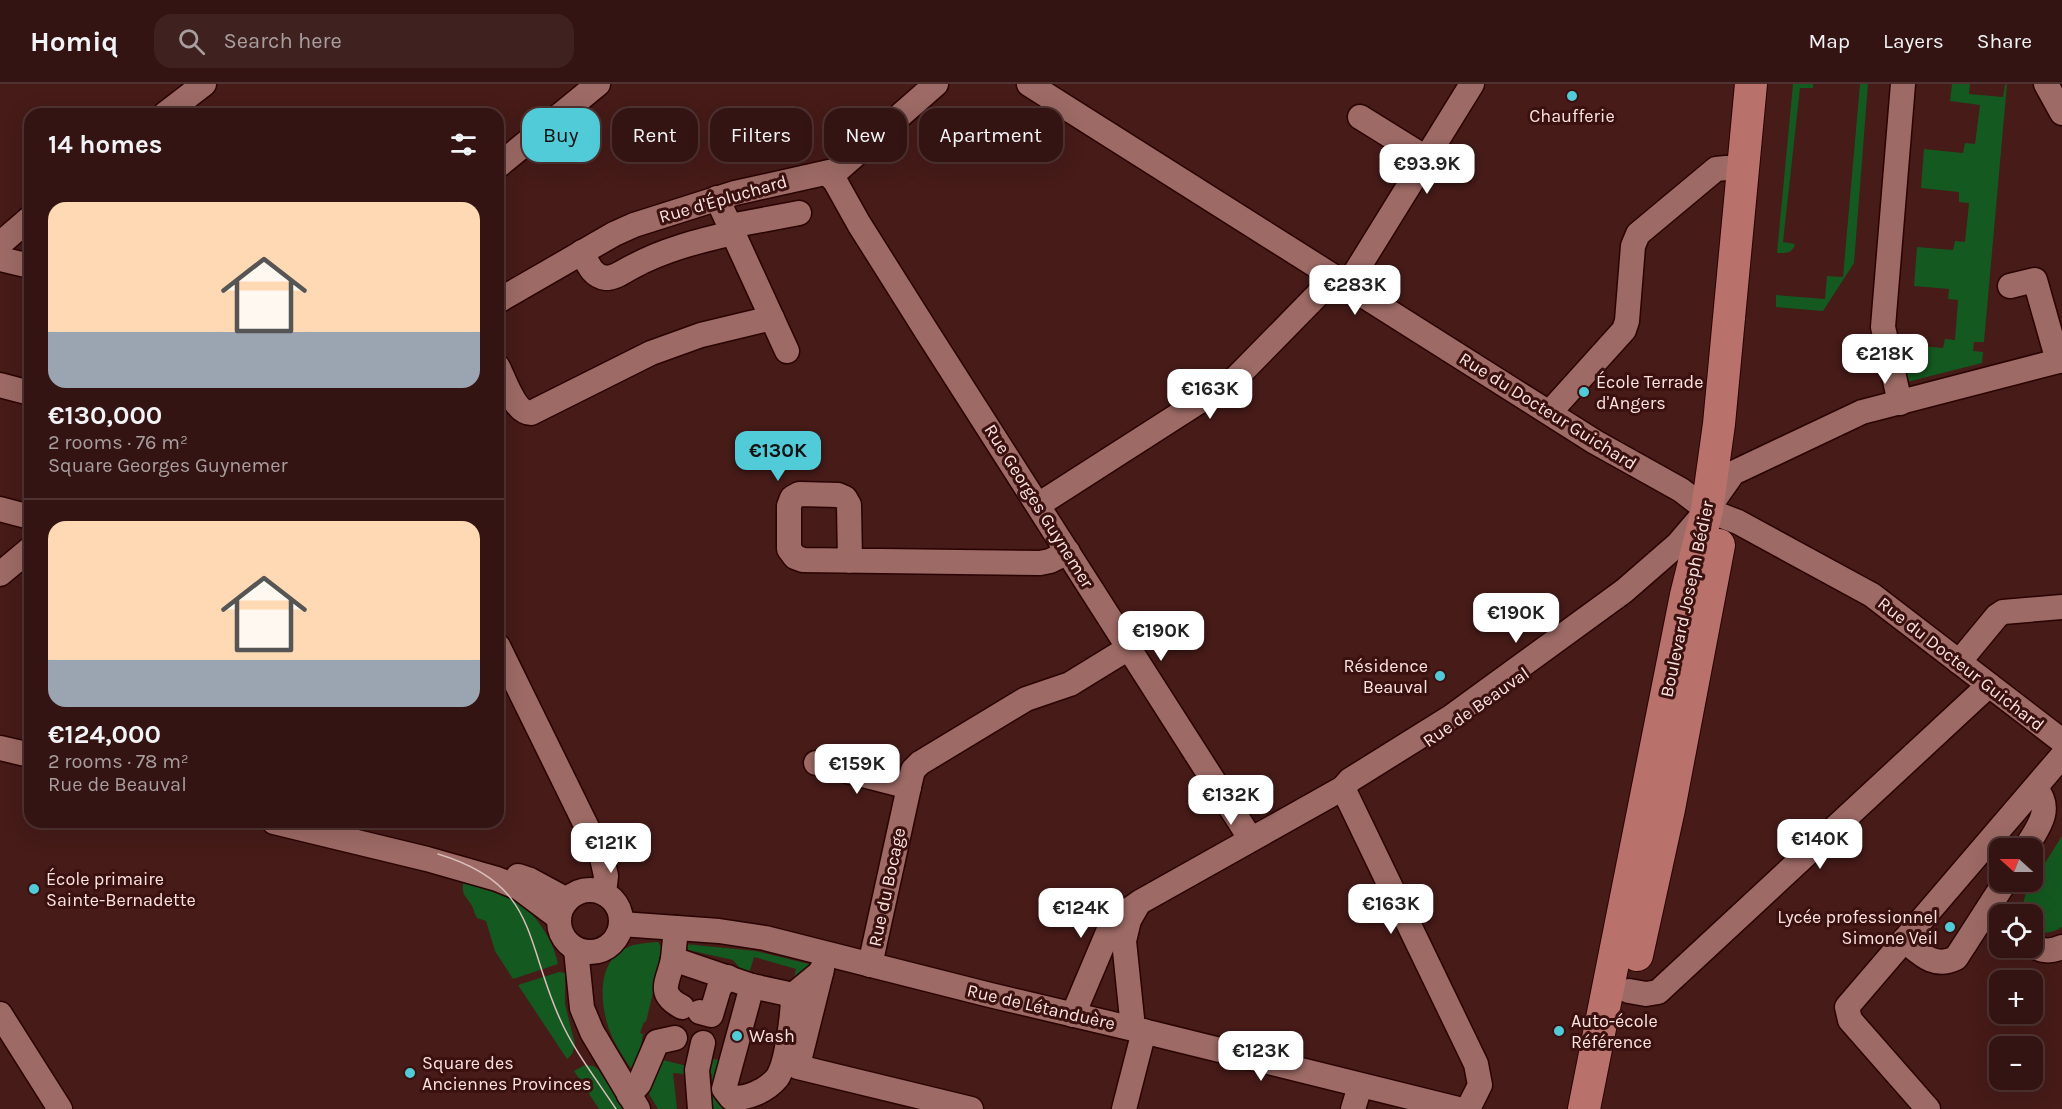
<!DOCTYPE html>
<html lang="en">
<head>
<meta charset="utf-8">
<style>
  :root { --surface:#341412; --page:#3f2120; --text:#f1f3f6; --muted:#a99e9f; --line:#4e3332; --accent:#52cbd9 }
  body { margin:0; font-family:Karla,sans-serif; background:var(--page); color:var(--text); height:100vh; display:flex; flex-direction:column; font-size:22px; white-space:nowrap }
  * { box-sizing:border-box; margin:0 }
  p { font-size:20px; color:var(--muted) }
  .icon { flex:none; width:33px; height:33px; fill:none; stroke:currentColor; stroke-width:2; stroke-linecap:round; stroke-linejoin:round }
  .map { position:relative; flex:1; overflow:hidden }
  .side { position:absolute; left:24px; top:24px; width:480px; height:720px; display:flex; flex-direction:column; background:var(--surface); border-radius:18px; box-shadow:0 6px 24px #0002,0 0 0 2px var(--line) }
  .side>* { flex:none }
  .guide { position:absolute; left:522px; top:24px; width:570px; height:54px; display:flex; gap:12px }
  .needle { width:39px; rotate:291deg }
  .controls { position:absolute; left:1989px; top:754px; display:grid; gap:12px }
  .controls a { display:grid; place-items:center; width:54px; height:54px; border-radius:12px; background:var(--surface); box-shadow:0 6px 24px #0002,0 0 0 2px var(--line); font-size:30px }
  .price { position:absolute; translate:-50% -51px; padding:0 14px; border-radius:12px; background:#fff; color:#222; font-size:20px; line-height:39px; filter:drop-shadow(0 2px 3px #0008) }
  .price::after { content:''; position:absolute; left:50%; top:36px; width:18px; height:14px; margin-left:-9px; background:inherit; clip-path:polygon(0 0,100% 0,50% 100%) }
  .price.on { background:var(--accent); color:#111 }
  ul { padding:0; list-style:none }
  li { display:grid; align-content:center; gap:12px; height:318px; padding:0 24px }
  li+li { border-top:2px solid var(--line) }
  li span { display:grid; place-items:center; height:186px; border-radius:18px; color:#555 }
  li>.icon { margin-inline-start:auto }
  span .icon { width:108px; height:108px; fill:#fffc; stroke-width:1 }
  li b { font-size:26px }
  h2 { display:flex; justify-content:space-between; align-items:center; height:72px; padding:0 24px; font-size:26px }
  .pill { padding:0 21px; border-radius:18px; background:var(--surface); box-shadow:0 6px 24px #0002,0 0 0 2px var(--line); font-size:21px; line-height:54px }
  .pill.on { background:var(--accent); color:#111 }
  header { display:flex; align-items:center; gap:36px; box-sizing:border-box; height:84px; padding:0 30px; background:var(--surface); border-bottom:2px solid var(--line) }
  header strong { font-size:28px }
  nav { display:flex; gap:33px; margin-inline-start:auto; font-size:21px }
  .search { width:420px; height:54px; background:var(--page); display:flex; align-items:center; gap:15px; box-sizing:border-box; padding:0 21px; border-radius:18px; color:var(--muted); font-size:22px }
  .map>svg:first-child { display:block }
</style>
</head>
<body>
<header>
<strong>Homiq</strong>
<div class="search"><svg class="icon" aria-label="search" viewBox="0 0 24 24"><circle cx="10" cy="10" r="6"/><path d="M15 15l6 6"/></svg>Search here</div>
<nav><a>Map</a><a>Layers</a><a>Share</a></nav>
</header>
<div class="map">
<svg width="2062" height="1025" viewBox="0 0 2062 1025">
  <rect width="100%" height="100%" fill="#461b18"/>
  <!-- green -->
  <g fill="#145920">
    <path d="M1793 0H1813V4H1800L1783 158 1795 160C1792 170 1786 169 1777 169Z"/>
    <polygon points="1860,0 1868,0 1854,179 1823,227 1776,223 1776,211 1825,215 1827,192 1843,193"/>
    <polygon points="1952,0 1970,0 1969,10 2003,13 2005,1 2007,0 1984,258 1974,258 1973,267 1983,268 1982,279 1903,299 1900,288 1912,284 1909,273 1897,277 1897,269 1900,264 1911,261 1943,264 1945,255 1955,256 1958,216 1948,215 1949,205 1914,202 1917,163 1953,166 1955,157 1965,158 1969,119 1959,118 1959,108 1921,104 1924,65 1963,69 1965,59 1975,60 1980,21 1950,17"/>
    <path d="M2062 752V843C2052 850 2042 850 2033 844L2032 831H2023L2022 823 2026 809Z"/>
    <path d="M460 788 533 824 531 829C544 844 554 860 558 880L513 895 495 867 486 837 477 834C475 831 474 827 473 824 466 810 460 813 464 795Z"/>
    <path d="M658 858 663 866 646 938H644L640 949 643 950 640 966 639 991 636 992C626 977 616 963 610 948 600 922 596 878 626 864 636 859 647 859 658 858Z"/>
    <polygon points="685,860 756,867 813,881 801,892 798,892 795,898 793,897 796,885 754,873 748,893 733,876 688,866"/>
    <polygon points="559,888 565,889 565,920 575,960 572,970 567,975 518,901"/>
    <polygon points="708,974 724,977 731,1025 712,1025 712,990 706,990"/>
    <polygon points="659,975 687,982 684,990 673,989 677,1025 658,1025 649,1010"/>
    <polygon points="585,981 593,982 598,985 624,1025 599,1025 574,987"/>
  </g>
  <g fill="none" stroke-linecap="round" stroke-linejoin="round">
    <defs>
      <g id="minor">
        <polyline points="1029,0 1595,358 1681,406 1707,426 1738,438 1872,511 2062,657"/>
        <polyline points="2046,0 2062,29"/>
        <polyline points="165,30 204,0"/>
        <polyline points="1360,33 1426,74"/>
        <polyline points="498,82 598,0"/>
        <polyline points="828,90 835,97 859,140 927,248 1250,754"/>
        <polyline points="717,114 787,267"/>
        <polyline points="730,142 799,129"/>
        <polyline points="0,160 30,134"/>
        <path d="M582 168C588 180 592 192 606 194 615 194 624 187 632 183 663 166 698 157 733 149"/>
        <polyline points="0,175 30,182"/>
        <polyline points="1347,202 1472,0"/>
        <polyline points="2010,202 2035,196 2058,277"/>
        <polyline points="498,217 614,150 634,141 735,109 838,86 936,0"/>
        <path d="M498 283C505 297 515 329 531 329L651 269 701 251 772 234"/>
        <polyline points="0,301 30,309"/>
        <polyline points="1900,319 1883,243 1903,0"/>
        <polyline points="1550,328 1624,246 1627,237 1633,162 1638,150 1716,85 1726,84 1742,85"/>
        <polyline points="1038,421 1236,294 1334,194"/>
        <polyline points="0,425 30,433"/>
        <polyline points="850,477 849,421 845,414 838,411 799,410 792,414 789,422 789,465 795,473 803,476 1040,479 1050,477 1068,468"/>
        <polyline points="0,490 30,465"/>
        <polyline points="498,562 602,774 606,792 604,809"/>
        <polyline points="1959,578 1997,532 2003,528 2062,523"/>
        <polyline points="0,664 30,671"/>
        <polyline points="816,679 909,703"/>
        <polyline points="1343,704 1476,980 1480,1001 1468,1025"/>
        <polyline points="274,738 427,775 497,795 519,804 559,834"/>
        <path d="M2025 765C2037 745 2054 726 2036 705"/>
        <polyline points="518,792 530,796 567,816"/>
        <circle cx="590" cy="837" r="31"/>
        <polyline points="621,840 719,847 765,854 990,911 1155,950 1458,1025"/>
        <polyline points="676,844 673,875 752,902 793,911 821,888"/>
        <path d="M1904 856C1921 870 1934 885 1956 874L2005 798"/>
        <path d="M2032 861C2042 868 2051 868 2062 863"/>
        <polyline points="576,866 582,924 592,948 638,1025"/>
        <path d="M673 875C668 899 656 909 682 923"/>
        <polyline points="870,881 909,703 913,686 920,679 1026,615 1070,600 1127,565"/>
        <path d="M752 902 724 1005 731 1014C747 1015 766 1007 777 994 787 980 793 929 793 911"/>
        <polyline points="1629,907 1646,910 1658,908 1989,601"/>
        <polyline points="700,928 711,931 719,904 728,893"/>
        <polyline points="0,930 60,1025"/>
        <polyline points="1073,931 1111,841 1123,830 1140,818 1343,704 1350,696 1451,633 1624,507 1678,460 1707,426 1733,389 1862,328 2062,276"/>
        <polyline points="1133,944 1124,857 1129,836 1137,822"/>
        <polyline points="800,973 822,885"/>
        <polyline points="798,983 971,1025"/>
        <polyline points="629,1011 639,1000 657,958 675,954"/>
        <polyline points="700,1025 697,986 703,959"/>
        <polyline points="1124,1025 1144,947"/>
        <polyline points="1353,1025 1360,1002"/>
        <polyline points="1928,1025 1850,936 1847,923 2062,672"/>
      </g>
      <g id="major">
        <polyline points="1637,871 1669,725 1719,461"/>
        <polyline points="1584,1025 1686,511 1707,426 1719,340 1751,0"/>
      </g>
    </defs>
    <!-- minor casing -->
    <use href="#minor" stroke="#2a0303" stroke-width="27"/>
    <!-- major casing -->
    <use href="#major" stroke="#2a0303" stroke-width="34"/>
    <!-- minor -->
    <use href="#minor" stroke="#9d6a65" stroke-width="24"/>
    <!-- major -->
    <use href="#major" stroke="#b9726b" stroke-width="32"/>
    <!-- tram -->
    <path stroke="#dabfbc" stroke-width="1.5" d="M438 770C538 800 524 856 560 935 574 967 597 996 616 1025"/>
  </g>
  <!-- markers -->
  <g fill="#52cbd9" stroke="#3b110f" stroke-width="2">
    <circle cx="1572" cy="12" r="6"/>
    <circle cx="1584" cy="308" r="6"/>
    <circle cx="1440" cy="592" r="6"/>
    <circle cx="34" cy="805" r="6"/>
    <circle cx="1950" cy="843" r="6"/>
    <circle cx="1559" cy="947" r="6"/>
    <circle cx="737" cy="952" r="6"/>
    <circle cx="410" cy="989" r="6"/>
  </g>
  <g text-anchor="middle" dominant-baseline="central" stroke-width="6" stroke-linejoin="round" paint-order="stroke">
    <!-- poi labels -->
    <g font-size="18" fill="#fbe3e0" stroke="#3b110f" text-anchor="start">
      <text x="1572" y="32" text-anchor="middle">Chaufferie</text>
      <text x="1596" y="298">École Terrade<tspan x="1596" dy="21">d'Angers</tspan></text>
      <text x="1428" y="582" text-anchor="end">Résidence<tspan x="1428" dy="21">Beauval</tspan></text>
      <text x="46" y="795">École primaire<tspan x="46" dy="21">Sainte-Bernadette</tspan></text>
      <text x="1938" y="833" text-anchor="end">Lycée professionnel<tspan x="1938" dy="21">Simone Veil</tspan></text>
      <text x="1571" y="937">Auto-école<tspan x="1571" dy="21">Référence</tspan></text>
      <text x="749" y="952">Wash</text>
      <text x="422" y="979">Square des<tspan x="422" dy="21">Anciennes Provinces</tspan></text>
    </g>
    <!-- street labels -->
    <g font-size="18" fill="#fbe3e0" stroke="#3b110f">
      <text transform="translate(723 115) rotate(-16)">Rue d'Épluchard</text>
      <text transform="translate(1548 327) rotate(32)">Rue du Docteur Guichard</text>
      <text transform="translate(1039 422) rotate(58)">Rue Georges Guynemer</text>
      <text transform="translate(1687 515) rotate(-78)">Boulevard Joseph Bédier</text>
      <text transform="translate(1961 580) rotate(38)">Rue du Docteur Guichard</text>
      <text transform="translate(1476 623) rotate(-35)">Rue de Beauval</text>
      <text transform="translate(887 803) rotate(-78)">Rue du Bocage</text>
      <text transform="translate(1041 923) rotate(13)">Rue de Létanduère</text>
    </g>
  </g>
</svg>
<div class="controls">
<a><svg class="needle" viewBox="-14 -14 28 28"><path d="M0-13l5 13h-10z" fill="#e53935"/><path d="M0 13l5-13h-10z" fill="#a99e9f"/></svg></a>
<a><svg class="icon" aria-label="locate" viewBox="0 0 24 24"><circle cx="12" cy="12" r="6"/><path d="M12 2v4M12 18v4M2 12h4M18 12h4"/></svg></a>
<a>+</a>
<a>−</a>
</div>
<b class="price" style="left:1427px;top:111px">€93.9K</b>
<b class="price" style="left:1355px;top:232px">€283K</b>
<b class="price" style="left:1885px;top:301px">€218K</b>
<b class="price" style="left:1210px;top:336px">€163K</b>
<b class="price on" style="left:778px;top:398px">€130K</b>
<b class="price" style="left:1516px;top:560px">€190K</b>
<b class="price" style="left:1161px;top:578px">€190K</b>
<b class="price" style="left:857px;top:711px">€159K</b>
<b class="price" style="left:1231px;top:742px">€132K</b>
<b class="price" style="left:1820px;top:786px">€140K</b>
<b class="price" style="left:611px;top:790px">€121K</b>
<b class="price" style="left:1391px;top:851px">€163K</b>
<b class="price" style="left:1081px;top:855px">€124K</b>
<b class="price" style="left:1261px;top:998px">€123K</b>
<div class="guide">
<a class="pill on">Buy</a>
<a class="pill">Rent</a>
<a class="pill">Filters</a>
<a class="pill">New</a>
<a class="pill">Apartment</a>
</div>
<section class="side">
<h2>14 homes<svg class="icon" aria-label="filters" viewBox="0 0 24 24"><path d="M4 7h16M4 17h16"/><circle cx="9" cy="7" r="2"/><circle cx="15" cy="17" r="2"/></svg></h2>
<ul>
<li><span style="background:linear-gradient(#ffd9b3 70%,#9aa5b1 0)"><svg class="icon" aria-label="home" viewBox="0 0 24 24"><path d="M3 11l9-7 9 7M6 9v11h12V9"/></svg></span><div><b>€130,000</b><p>2 rooms · 76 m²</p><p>Square Georges Guynemer</p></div></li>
<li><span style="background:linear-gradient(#ffd9b3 75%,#9aa5b1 0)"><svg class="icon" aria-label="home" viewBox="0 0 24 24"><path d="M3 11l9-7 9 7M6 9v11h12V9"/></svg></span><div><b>€124,000</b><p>2 rooms · 78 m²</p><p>Rue de Beauval</p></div></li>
</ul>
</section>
</div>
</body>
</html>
